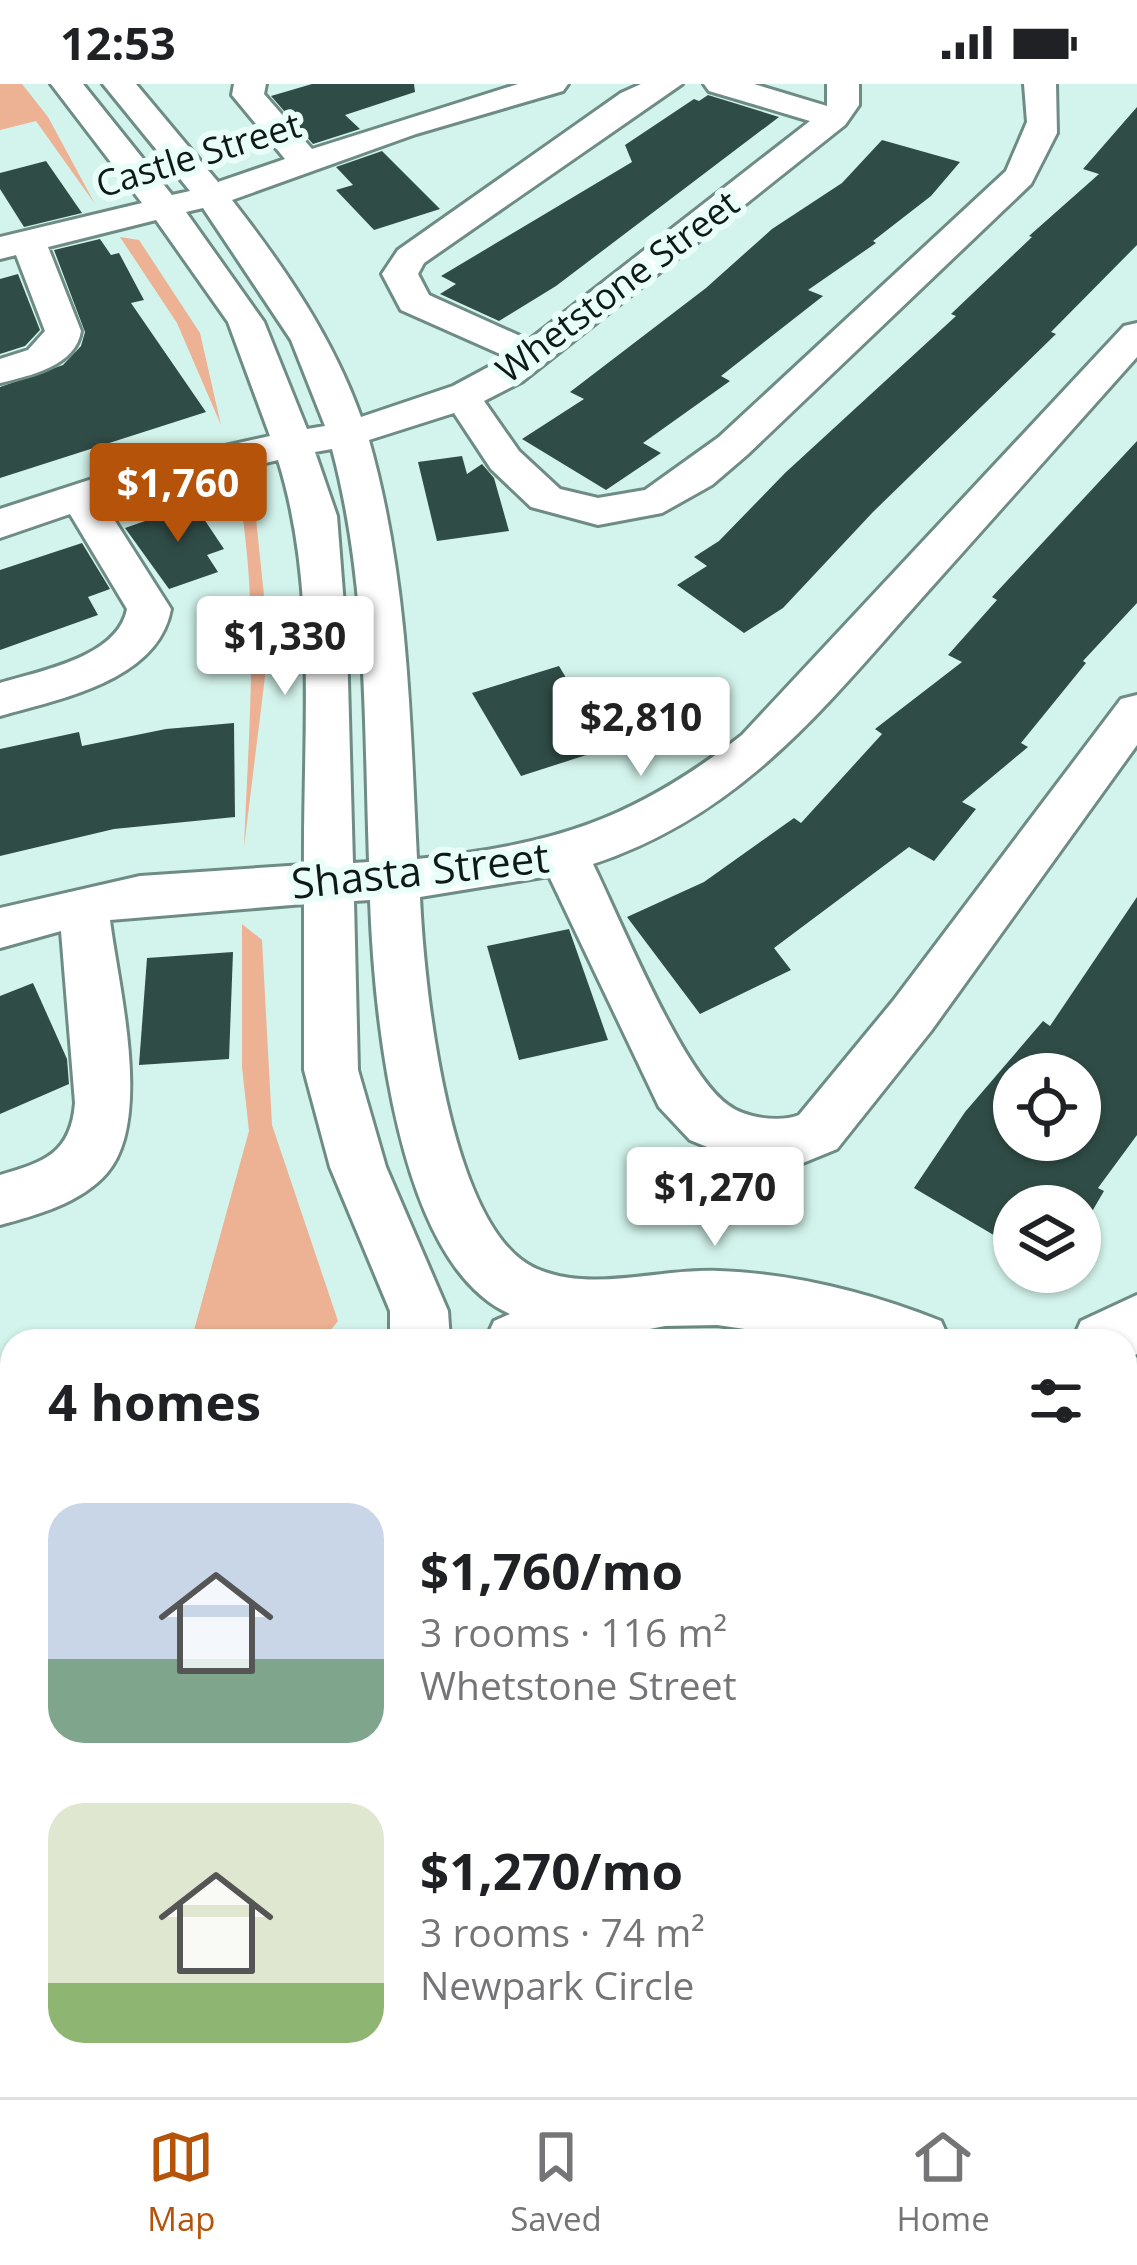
<!DOCTYPE html>
<html lang="en">
<head>
<meta charset="utf-8">
<style>
  :root { --surface:#fff; --page:#f6f6f6; --text:#202124; --muted:#757577; --line:#e0e0e0; --accent:#b45309 }
  body { margin:0; font-family:"Open Sans",sans-serif; background:var(--page); color:var(--text); height:100vh; display:flex; flex-direction:column; font-size:45px; white-space:nowrap }
  * { box-sizing:border-box; margin:0 }
  p { font-size:39px; color:var(--muted) }
  .icon { flex:none; width:66px; height:66px; fill:none; stroke:currentColor; stroke-width:2; stroke-linecap:round; stroke-linejoin:round }
  .map { position:relative; flex:1; overflow:hidden }
  .side { position:absolute; left:0px; top:1245px; width:1137px; height:768px; display:flex; flex-direction:column; background:var(--surface); border-radius:36px 36px 0 0; box-shadow:0 3px 9px #0004 }
  .side>* { flex:none }
  .tools { position:absolute; left:993px; top:969px; display:grid; gap:24px }
  .tools a { display:grid; place-items:center; width:108px; height:108px; border-radius:50%; background:var(--surface); box-shadow:0 3px 9px #0004; font-size:60px }
  .price { position:absolute; translate:-50% -102px; padding:0 27px; border-radius:12px; background:#fff; color:#222; font-size:39px; line-height:78px; filter:drop-shadow(0 3px 6px #0008) }
  .price::after { content:''; position:absolute; left:50%; top:72px; width:36px; height:27px; margin-left:-18px; background:inherit; clip-path:polygon(0 0,100% 0,50% 100%) }
  .price.on { background:var(--accent); color:#fff }
  ul { padding:0; list-style:none }
  li { display:flex; align-items:center; gap:36px; height:300px; padding:0 48px }
  li span { display:grid; place-items:center; flex:none; width:336px; height:240px; border-radius:36px; color:#555 }
  li>.icon { margin-inline-start:auto }
  span .icon { width:144px; height:144px; fill:#fffc; stroke-width:1 }
  li b { font-size:51px }
  h2 { display:flex; justify-content:space-between; align-items:center; height:144px; padding:0 48px; font-size:51px }
  .status { display:flex; justify-content:space-between; align-items:center; height:84px; padding:0 60px; background:var(--surface); direction:ltr }
  .status svg { height:33px; fill:currentColor }
  .dock { display:flex; justify-content:space-around; align-items:center; height:168px; border-top:3px solid var(--line); background:var(--surface); font-size:33px; color:var(--muted) }
  .dock a { display:grid; justify-items:center; gap:6px }
  .dock .on { color:var(--accent) }
  .map>svg:first-child { display:block }
</style>
</head>
<body>
<div class="status"><b>12:53</b><svg viewBox="0 0 49 12"><path d="M0 12V9h3v3zM5 12V6h3v6zM10 12V3h3v9zM15 12V0h3v12zM26 1h20v11H26zM47 4h2v5h-2z"/></svg></div>
<div class="map">
<svg width="1137" height="2013" viewBox="0 0 1137 2013">
  <rect width="100%" height="100%" fill="#d3f4ec"/>
  <!-- green -->
  <g fill="#edb193">
    <polygon points="0,0 22,0 48,33 95,120 36,37 0,46"/>
    <polygon points="120,153 139,156 200,249 221,341 177,239"/>
    <path d="M235 390 252 396 269 560 244 763C249 638 261 513 235 390Z"/>
    <polygon points="242,840 262,856 272,1041 338,1237 322,1257 191,1257 249,1047 242,983"/>
    <polygon points="1125,1489 1137,1506 1137,2013 316,2013 312,2001 1125,2001"/>
  </g>
  <!-- building -->
  <g fill="#304c46" fill-rule="evenodd">
    <polygon points="312,0 414,0 415,8 345,31 360,45 313,60 271,12"/>
    <polygon points="708,11 779,33 556,202 499,237 440,210 456,200 441,192 632,78 625,61 694,15 699,17"/>
    <polygon points="1137,23 1137,161 1051,248 1056,250 873,428 783,524 744,549 677,501 707,482 694,473 719,457 785,389 956,232 951,230 1032,153 1029,152 1099,90 1083,85"/>
    <polygon points="882,56 960,78 931,112 873,157 876,159 808,206 823,212 721,292 730,297 643,359 661,369 606,406 522,355 584,315 570,308 706,204 772,145 842,99"/>
    <polygon points="382,67 440,125 374,146 336,106 353,101 336,83"/>
    <polygon points="46,77 82,129 24,143 0,105 0,89"/>
    <polygon points="100,155 111,171 119,169 144,216 131,219 206,328 0,394 0,303 63,281 81,262 85,248 54,166"/>
    <polygon points="18,190 40,246 25,262 0,270 0,195"/>
    <polygon points="1137,357 1137,519 1083,577 1086,579 1021,659 1028,663 962,718 976,725 934,777 909,763 774,864 791,886 700,930 627,833 704,798 794,734 801,739 882,650 875,645 962,578 948,571 997,516 992,513"/>
    <polygon points="462,372 467,390 482,380 494,394 509,447 437,457 418,378"/>
    <polygon points="194,420 224,465 207,471 218,488 169,505 125,444"/>
    <polygon points="82,459 110,505 88,513 98,531 0,566 0,486"/>
    <polygon points="559,582 608,664 521,692 472,609"/>
    <polygon points="234,639 235,733 114,745 0,772 0,665 79,648 82,662 166,645"/>
    <path d="M1137 813V1051L1098 1104 1104 1107 1080 1148V1122H1014V1163L914 1104 965 1028 1043 937 1050 942ZM1014 990H1080V1056H1014Z"/>
    <polygon points="569,845 608,956 519,976 487,862"/>
    <polygon points="233,868 229,975 139,981 147,874"/>
    <polygon points="33,899 67,975 69,1000 0,1030 0,912"/>
  </g>
  <g fill="none" stroke-linecap="round" stroke-linejoin="round">
    <defs>
      <g id="minor">
        <path d="M51 0H83L172 111 190 107 103 0H136L218 98 285 75 232 11 234 0H266L264 10 312 65 518 0H568L563 7 416 50 232 116C284 183 332 252 361 333L453 302 507 273 401 226 382 190 398 166 621 9 641 0H682L424 179 418 190 429 211 529 256 810 37 709 7 704 0H754L827 22V0H859V21L845 41 523 297 484 317 519 367 560 405 598 414 645 406 719 353 1006 87 1027 38 1024 0H1056L1057 49 1031 100 747 371 712 401 662 429 598 441 531 423 491 385 454 329 369 356C408 493 410 633 417 775 554 761 633 736 742 651L1124 242 1137 239V273C1068 350 999 428 929 506 827 620 744 730 593 780 620 835 683 990 728 1021 745 1034 779 1039 799 1031L893 917 1121 615 1137 611V661L931 947 837 1065 793 1083 749 1080 690 1056 659 1023 549 792 420 813C424 900 448 1147 537 1185 593 1209 660 1184 719 1187 795 1190 870 1209 941 1237L950 1257H828L717 1241 665 1242 589 1257H485L494 1237 510 1230C396 1180 374 927 370 816L354 817 358 986 386 1083 448 1227 450 1257H390V1227L330 1083 304 986V820L110 836C118 901 153 1036 107 1089 81 1119 37 1131 0 1141V1091C45 1078 71 1069 75 1019L61 847 0 864V824L140 792 304 781C303 648 318 503 278 376L103 418 171 525C158 597 59 615 0 632V599C40 587 118 573 127 525L70 430 0 454V425L126 384 270 352 228 238 156 136 48 163 81 247C76 282 29 292 0 299V275L28 266 45 247 16 171 0 175V153L142 119ZM203 124 291 256 325 342 307 345 264 238 186 128ZM332 365C368 500 364 639 369 778L353 779 347 560 337 432 315 368Z"/>
        <polygon points="1137,1211 1137,1270 1125,1276 1125,1257 1072,1257 1081,1237"/>
        <polygon points="1137,1312 1137,1461 1125,1456 1125,1317"/>
        <rect x="0" y="1528" width="12" height="66"/>
        <polygon points="205,2001 281,2001 285,2013 209,2013"/>
      </g>
    </defs>
    <!-- minor casing -->
    <use href="#minor" stroke="#6e8c85" stroke-width="6"/>
    <!-- minor -->
    <use href="#minor" fill="#fff" fill-rule="evenodd"/>
  </g>
  <g text-anchor="middle" dominant-baseline="central" stroke-width="12" stroke-linejoin="round" paint-order="stroke">
    <!-- far-street labels -->
    <g font-size="36" fill="#0e1a17" stroke="#eafef9">
      <text transform="translate(198 70) rotate(-17)">Castle Street</text>
      <text transform="translate(617 202) rotate(-37)">Whetstone Street</text>
    </g>
    <!-- street labels -->
    <g font-size="42" fill="#0e1a17" stroke="#eafef9">
      <text transform="translate(420 785) rotate(-6)">Shasta Street</text>
    </g>
  </g>
</svg>
<div class="tools">
<a><svg class="icon" aria-label="locate" viewBox="0 0 24 24"><circle cx="12" cy="12" r="6"/><path d="M12 2v4M12 18v4M2 12h4M18 12h4"/></svg></a>
<a><svg class="icon" aria-label="layers" viewBox="0 0 24 24"><path d="M12 4l9 5-9 5-9-5zM3 14l9 5 9-5"/></svg></a>
</div>
<b class="price on" style="left:178px;top:461px">$1,760</b>
<b class="price" style="left:285px;top:614px">$1,330</b>
<b class="price" style="left:641px;top:695px">$2,810</b>
<b class="price" style="left:715px;top:1165px">$1,270</b>
<section class="side">
<h2>4 homes<svg class="icon" aria-label="filters" viewBox="0 0 24 24"><path d="M4 7h16M4 17h16"/><circle cx="9" cy="7" r="2"/><circle cx="15" cy="17" r="2"/></svg></h2>
<ul>
<li><span style="background:linear-gradient(#c9d6e8 65%,#7fa58c 0)"><svg class="icon" aria-label="home" viewBox="0 0 24 24"><path d="M3 11l9-7 9 7M6 9v11h12V9"/></svg></span><div><b>$1,760/mo</b><p>3 rooms · 116 m²</p><p>Whetstone Street</p></div></li>
<li><span style="background:linear-gradient(#dfe7d0 75%,#8fb573 0)"><svg class="icon" aria-label="home" viewBox="0 0 24 24"><path d="M3 11l9-7 9 7M6 9v11h12V9"/></svg></span><div><b>$1,270/mo</b><p>3 rooms · 74 m²</p><p>Newpark Circle</p></div></li>
</ul>
</section>
</div>
<nav class="dock">
<a class="on"><svg class="icon" aria-label="map" viewBox="0 0 24 24"><path d="M3 6l6-2 6 2 6-2v14l-6 2-6-2-6 2zM9 4v14M15 6v14"/></svg>Map</a>
<a><svg class="icon" aria-label="saved" viewBox="0 0 24 24"><path d="M7 4h10v16l-5-4-5 4z"/></svg>Saved</a>
<a><svg class="icon" aria-label="home" viewBox="0 0 24 24"><path d="M3 11l9-7 9 7M6 9v11h12V9"/></svg>Home</a>
</nav>
</body>
</html>
